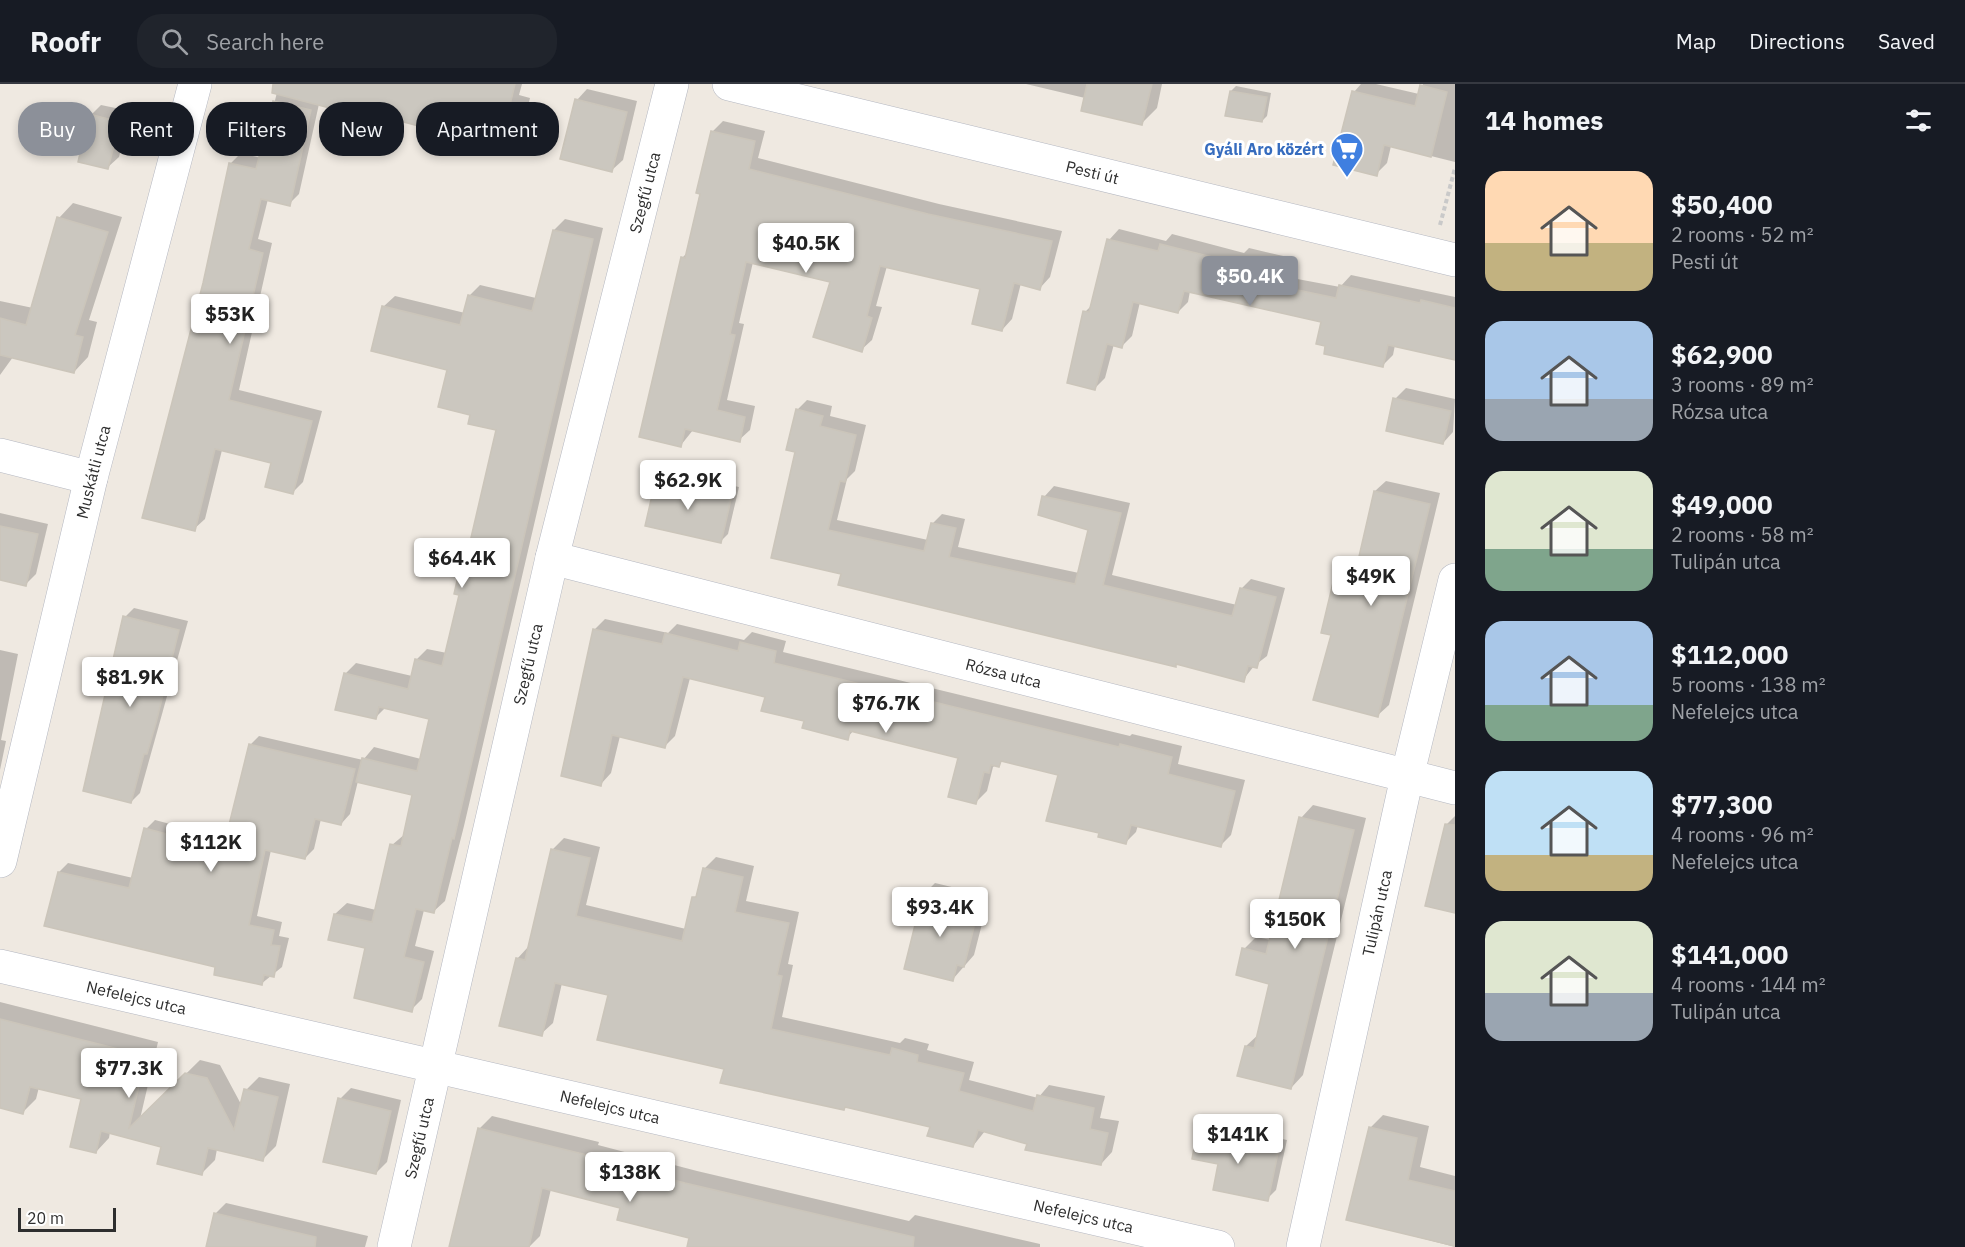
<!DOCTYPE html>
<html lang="en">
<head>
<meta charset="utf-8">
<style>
  :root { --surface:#171b24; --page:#20242c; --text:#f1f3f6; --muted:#9ea1a6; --line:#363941; --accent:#8c9099 }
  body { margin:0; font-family:"IBM Plex Sans",sans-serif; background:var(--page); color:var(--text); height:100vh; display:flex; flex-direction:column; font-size:22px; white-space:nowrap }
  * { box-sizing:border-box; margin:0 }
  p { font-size:20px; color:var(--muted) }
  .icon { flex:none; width:33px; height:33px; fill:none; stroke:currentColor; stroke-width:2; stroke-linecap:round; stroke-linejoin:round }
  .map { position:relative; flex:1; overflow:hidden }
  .drawer { display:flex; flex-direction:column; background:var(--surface); width:510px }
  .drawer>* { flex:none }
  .top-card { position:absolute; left:18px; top:18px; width:570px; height:54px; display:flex; gap:12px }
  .scale { position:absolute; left:18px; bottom:15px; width:98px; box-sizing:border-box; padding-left:6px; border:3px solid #2e2e2e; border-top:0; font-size:16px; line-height:21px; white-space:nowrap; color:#2e2e2e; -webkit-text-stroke:4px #fff; paint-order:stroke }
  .price { position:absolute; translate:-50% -51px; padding:0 14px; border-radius:6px; background:#fff; color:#222; font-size:20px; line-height:39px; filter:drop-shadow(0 2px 3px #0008) }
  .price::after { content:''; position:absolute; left:50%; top:36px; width:18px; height:14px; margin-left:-9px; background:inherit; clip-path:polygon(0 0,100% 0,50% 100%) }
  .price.current { background:var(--accent); color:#fff }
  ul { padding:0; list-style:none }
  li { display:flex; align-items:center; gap:18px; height:150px; padding:0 30px }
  li span { display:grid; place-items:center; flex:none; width:168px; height:120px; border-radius:18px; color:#555 }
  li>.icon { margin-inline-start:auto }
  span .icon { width:72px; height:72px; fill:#fffc; stroke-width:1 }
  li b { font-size:26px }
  h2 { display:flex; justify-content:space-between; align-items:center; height:72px; padding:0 30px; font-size:26px }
  .tag { padding:0 21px; border-radius:24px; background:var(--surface); box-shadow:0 3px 9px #0003; font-size:21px; line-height:54px }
  .tag.current { background:var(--accent); color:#fff }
  header { display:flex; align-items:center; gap:36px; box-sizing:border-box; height:84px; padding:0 30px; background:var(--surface); border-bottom:2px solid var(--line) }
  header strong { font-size:28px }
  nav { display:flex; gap:33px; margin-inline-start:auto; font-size:21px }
  .search { width:420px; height:54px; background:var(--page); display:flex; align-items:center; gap:15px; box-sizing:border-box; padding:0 21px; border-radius:24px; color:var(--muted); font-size:22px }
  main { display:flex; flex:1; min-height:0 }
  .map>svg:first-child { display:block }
</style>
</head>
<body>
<header>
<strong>Roofr</strong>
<div class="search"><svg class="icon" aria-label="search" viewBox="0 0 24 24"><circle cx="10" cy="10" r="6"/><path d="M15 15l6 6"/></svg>Search here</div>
<nav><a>Map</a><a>Directions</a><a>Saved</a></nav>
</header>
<main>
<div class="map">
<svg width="1455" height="1163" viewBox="0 0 1455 1163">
  <rect width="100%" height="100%" fill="#efe9e1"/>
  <!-- shadow -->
  <g fill="#0003">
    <polygon points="279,0 522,0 519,11 530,14 520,54 509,65 376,29 372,33 319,20 299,110 289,120 268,115 258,155 272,159 239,306 322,327 303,398 293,408 273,378 222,366 205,435 194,445 204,199 230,80 241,69 261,74"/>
    <polygon points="1026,0 1162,0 1157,24 1142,39 1085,14"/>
    <polygon points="1361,0 1376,0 1419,10 1423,0 1455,0 1455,78 1391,62 1387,79 1376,90 1354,8"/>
    <polygon points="1236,2 1271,9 1267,32 1262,37 1231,7"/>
    <polygon points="587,5 637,17 623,76 612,86 577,16"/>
    <polygon points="101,21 130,27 119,73 108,83 91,31"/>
    <polygon points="723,37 765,47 758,74 939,120 1062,147 1050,193 1040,204 1021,199 1012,235 1002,246 982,204 887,182 876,222 882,223 872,256 861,266 832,196 753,178 739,239 744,240 727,316 755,322 750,346 739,356 693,346 681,361 682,174 688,168 712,48"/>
    <polygon points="73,119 122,133 89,236 97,238 88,273 74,288 13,273 0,291 0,217 33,224 59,134"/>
    <polygon points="565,135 603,144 464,742 445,817 433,828 424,826 415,862 434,867 422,915 411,926 367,863 335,830 347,819 376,826 392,761 405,750 414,710 358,697 350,730 341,740 321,735 314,765 305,774 271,766 257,832 282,838 279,852 289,854 282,883 261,900 217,882 46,841 59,788 68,779 133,794 146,745 155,736 227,755 250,661 259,652 363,676 374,663 421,675 431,634 386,623 376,633 345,590 356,579 412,592 416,576 427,565 447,569 461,510 468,458 473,453 498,345 472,330 449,285 383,223 395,212 465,229 469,212 480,201 536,214 554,146"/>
    <polygon points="1119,145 1166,157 1172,150 1244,169 1249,164 1296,175 1292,194 1340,203 1351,191 1455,213 1455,275 1395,261 1393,271 1383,281 1323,237 1190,207 1188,218 1178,228 1140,218 1132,252 1122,262 1114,260 1105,294 1095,304 1085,228 1092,221 1109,156"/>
    <polygon points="1406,304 1455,315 1453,348 1443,359 1395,315"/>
    <polygon points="807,316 832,322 830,332 866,341 855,387 847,395 837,436 928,456 932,440 942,430 965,435 958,463 1079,489 1089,445 1044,413 1054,402 1130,419 1112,491 1237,521 1241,505 1251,495 1285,504 1267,572 1254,582 1243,596 840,500 843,489 797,367 797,326"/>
    <polygon points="665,387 739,403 728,450 720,458 657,395"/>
    <polygon points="1386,397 1440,409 1389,621 1378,631 1332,550 1323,548 1338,486 1349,476 1359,478 1375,407"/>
    <polygon points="0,429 48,440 36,490 26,500 0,494"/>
    <polygon points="134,524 188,537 140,709 131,718 125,533"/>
    <polygon points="605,535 668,549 677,540 744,556 752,548 786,557 783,568 1130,652 1132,650 1182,662 1178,680 1245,696 1231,751 1221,761 1138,741 1136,748 1126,758 1100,748 1060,690 1004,676 993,683 987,707 976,718 960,673 854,646 847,654 806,636 767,612 690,594 675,652 664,663 620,652 611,689 601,700 563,691 595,545"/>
    <polygon points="0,566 18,570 1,656 6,657 0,686"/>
    <polygon points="1313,721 1366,734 1303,991 1291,1004 1246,962 1259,950 1270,899 1244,865 1256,853 1271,856 1301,734"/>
    <polygon points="1455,732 1455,827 1446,741"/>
    <polygon points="564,754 600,763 586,821 686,845 704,785 716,773 754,782 746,817 799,828 788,880 793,881 782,933 900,959 905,954 929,960 927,966 974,978 969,996 1038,1014 1049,1001 1105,1012 1100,1034 1119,1037 1112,1068 1101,1080 985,1047 973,1062 932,1042 846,1021 725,984 610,909 562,899 553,939 541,950 517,875 528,863 552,766"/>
    <polygon points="935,799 981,810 976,830 984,832 974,871 953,895 924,810"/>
    <polygon points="0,918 158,958 140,1035 200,976 220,981 242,1022 246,1006 259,993 290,1000 276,1062 263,1075 217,1065 215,1076 202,1089 163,1062 110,1048 109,1054 96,1068 83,1014 39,1003 36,1015 23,1028 0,1022"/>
    <polygon points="351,1004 401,1016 387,1078 376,1089 340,1015"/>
    <polygon points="1383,1031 1429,1042 1420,1083 1455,1092 1455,1163 1348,1135 1370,1044"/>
    <polygon points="492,1032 599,1058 598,1061 697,1087 909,1137 915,1131 1040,1160 1040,1163 688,1163 691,1152 622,1123 551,1105 540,1152 529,1163 451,1163 480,1044"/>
    <polygon points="1208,1039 1287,1056 1276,1106 1267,1115 1220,1079 1198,1048"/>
    <polygon points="226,1119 368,1152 365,1163 208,1163 215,1130"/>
  </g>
  <!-- building -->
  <g fill="#cbc7bf" stroke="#cbc5ba" stroke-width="1.5">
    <polygon points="273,0 515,0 510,21 520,24 510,66 373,30 372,35 272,9"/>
    <polygon points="1087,0 1152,0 1142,41 1081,27"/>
    <polygon points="1420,1 1447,8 1431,73 1384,61 1377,92 1333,81 1352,7 1415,22"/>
    <polygon points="1230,7 1267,13 1262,38 1225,32"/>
    <polygon points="575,15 627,28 612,88 560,75"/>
    <polygon points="273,17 311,26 290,122 261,115 249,165 263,169 229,316 312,337 293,410 265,403 271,379 215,365 195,447 142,434 203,199 229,79 256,85"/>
    <polygon points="89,30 120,38 108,85 78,78"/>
    <polygon points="711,47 755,57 749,85 928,130 1052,157 1040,206 1014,199 1002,247 972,240 980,205 880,182 867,232 872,234 862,268 813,253 830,198 746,178 730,250 735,251 717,326 745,333 740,358 685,345 681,363 639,353 681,173 685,174 700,110 696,109"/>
    <polygon points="57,133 108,148 75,251 83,253 74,289 0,271 0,234 26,241"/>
    <polygon points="553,146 593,155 454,755 452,754 434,829 416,825 404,873 424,878 412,928 354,914 365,864 328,856 334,830 372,838 390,760 401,762 412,711 356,698 362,674 417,687 429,635 379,623 376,635 335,626 344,589 408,605 415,575 442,582 459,511 454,510 466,457 470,458 496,346 468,340 470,331 438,323 447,286 371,267 382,222 460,241 468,211 532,227"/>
    <polygon points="1107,155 1158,167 1160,160 1236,179 1238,173 1287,185 1283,203 1336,214 1339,201 1420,219 1421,216 1455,224 1455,276 1388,261 1383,283 1324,270 1325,262 1316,260 1321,238 1184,207 1178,229 1133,218 1122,264 1107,260 1095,306 1067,299 1083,227 1089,228"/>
    <polygon points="1393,314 1451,327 1443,360 1386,347"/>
    <polygon points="796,325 823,332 820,342 856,351 845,398 840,397 828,446 924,467 931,439 956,444 949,473 1075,500 1088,446 1038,431 1042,412 1121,429 1103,501 1232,532 1240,504 1276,513 1257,584 1248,582 1244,598 1176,580 1176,583 838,501 841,490 771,474 795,368 786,366"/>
    <polygon points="656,394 732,411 721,459 645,442"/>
    <polygon points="1374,407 1430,420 1378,633 1313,616 1331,551 1321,549 1336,486 1355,490"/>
    <polygon points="0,442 38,450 26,502 0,496"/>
    <polygon points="123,532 179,546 156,639 147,670 144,670 131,719 83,707"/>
    <polygon points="593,545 662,560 665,549 738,567 740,558 776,567 774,579 1119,663 1120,660 1172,673 1168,690 1235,707 1221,763 1131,741 1126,760 1098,753 1099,749 1046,737 1058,691 1001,677 999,683 991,681 989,689 984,688 976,720 948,713 958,674 850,647 848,656 802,644 804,637 761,627 765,613 683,593 665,664 612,651 601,702 561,692"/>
    <polygon points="249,660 355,685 341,741 315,735 305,775 265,766 249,841 274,846 271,861 280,862 274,893 264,891 262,901 214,891 215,883 44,842 58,788 129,804 144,744 223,765"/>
    <polygon points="1299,733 1354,746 1291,1005 1237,992 1245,962 1254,964 1269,900 1236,891 1242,864 1266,870"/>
    <polygon points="1445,740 1455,741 1455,829 1425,822"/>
    <polygon points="551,765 590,774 576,832 682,857 692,813 696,813 703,784 743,793 735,828 789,839 777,891 782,892 771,945 890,971 892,964 918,971 917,978 964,989 959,1007 1033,1027 1037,1011 1094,1024 1090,1045 1108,1049 1101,1081 1025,1066 1027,1060 978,1046 973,1063 927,1052 930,1043 845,1023 844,1026 720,999 724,985 597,956 608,911 555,899 542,952 499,942 516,874 525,876"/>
    <polygon points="923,809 971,820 966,841 974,843 964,883 957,881 953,897 904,885"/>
    <polygon points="0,935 146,972 129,1044 185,989 207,994 234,1046 244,1005 278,1013 263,1077 208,1064 202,1091 157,1080 161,1063 101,1047 96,1069 70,1063 81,1015 30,1003 23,1030 0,1024"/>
    <polygon points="338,1014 391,1027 376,1090 323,1078"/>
    <polygon points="1369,1043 1417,1054 1408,1096 1455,1107 1455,1162 1346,1136"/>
    <polygon points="478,1044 587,1071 586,1073 685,1099 914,1153 913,1163 687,1163 689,1154 617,1136 620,1124 542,1104 529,1163 449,1163"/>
    <polygon points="1197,1047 1279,1064 1268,1117 1213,1106 1218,1080 1192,1075"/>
    <polygon points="214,1129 316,1153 315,1163 206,1163"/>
  </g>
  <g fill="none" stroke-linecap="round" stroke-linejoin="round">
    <defs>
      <g id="street">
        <polyline points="0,371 91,394"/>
        <path id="s1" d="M552 474 1455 704"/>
        <path id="s2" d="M0 777 91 394 195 0"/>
        <path id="s3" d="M0 882 1218 1163"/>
        <path id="s4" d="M394 1163 552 474 672 0"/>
        <path id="s5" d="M1303 1163 1407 693 1455 496"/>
      </g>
      <g id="secondary">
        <path id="s6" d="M729 0 1455 176"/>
      </g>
    </defs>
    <!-- street casing -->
    <use href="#street" stroke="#b4b7c1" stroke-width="34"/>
    <!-- secondary casing -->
    <use href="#secondary" stroke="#b4b7c1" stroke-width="34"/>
    <!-- path -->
    <polyline stroke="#c9c9c9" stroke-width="4" stroke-dasharray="4.5 3" stroke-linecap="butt" points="1440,141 1455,84"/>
    <!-- street -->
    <use href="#street" stroke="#fff" stroke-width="33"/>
    <!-- secondary -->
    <use href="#secondary" stroke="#fff" stroke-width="33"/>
  </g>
  <!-- icons -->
  <defs>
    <symbol id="supermarket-pin" viewBox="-11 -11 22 30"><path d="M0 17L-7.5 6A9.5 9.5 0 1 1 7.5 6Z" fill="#3f7fe0" stroke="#fff"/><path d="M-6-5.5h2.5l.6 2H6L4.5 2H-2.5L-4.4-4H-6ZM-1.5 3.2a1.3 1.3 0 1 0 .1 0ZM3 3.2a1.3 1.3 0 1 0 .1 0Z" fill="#fff"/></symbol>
  </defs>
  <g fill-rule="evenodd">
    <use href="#supermarket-pin" x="1328" y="46" width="38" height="52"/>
  </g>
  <g text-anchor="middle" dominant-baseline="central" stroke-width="6" stroke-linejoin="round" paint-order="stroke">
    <!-- shop labels -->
    <g font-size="16" font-weight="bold" fill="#366cbe" stroke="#fff" text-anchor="end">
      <text x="1324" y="65">Gyáli Aro közért</text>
    </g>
    <!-- street labels -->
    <g font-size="16" fill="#2e2e2e" stroke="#fff">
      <text stroke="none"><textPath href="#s6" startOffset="374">Pesti út</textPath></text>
      <text stroke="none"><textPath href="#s4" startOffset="1084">Szegfű utca</textPath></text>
      <text stroke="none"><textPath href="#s2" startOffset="400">Muskátli utca</textPath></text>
      <text stroke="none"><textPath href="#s4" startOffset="598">Szegfű utca</textPath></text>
      <text stroke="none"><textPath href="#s1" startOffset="466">Rózsa utca</textPath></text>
      <text stroke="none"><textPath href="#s5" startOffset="342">Tulipán utca</textPath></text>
      <text stroke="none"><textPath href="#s3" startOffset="140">Nefelejcs utca</textPath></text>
      <text stroke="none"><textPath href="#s3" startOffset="626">Nefelejcs utca</textPath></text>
      <text stroke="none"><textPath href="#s4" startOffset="112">Szegfű utca</textPath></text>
      <text stroke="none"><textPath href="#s3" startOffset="1112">Nefelejcs utca</textPath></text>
    </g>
  </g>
</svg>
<div class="scale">20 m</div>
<b class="price" style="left:806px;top:190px">$40.5K</b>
<b class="price current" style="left:1250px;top:223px">$50.4K</b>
<b class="price" style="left:230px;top:261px">$53K</b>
<b class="price" style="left:688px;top:427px">$62.9K</b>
<b class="price" style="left:462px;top:505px">$64.4K</b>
<b class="price" style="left:1371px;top:523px">$49K</b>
<b class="price" style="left:130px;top:624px">$81.9K</b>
<b class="price" style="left:886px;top:650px">$76.7K</b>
<b class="price" style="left:211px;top:789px">$112K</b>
<b class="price" style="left:940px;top:854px">$93.4K</b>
<b class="price" style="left:1295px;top:866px">$150K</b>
<b class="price" style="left:129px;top:1015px">$77.3K</b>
<b class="price" style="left:1238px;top:1081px">$141K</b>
<b class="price" style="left:630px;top:1119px">$138K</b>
<div class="top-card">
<a class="tag current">Buy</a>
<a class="tag">Rent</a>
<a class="tag">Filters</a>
<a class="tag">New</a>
<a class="tag">Apartment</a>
</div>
</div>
<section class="drawer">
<h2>14 homes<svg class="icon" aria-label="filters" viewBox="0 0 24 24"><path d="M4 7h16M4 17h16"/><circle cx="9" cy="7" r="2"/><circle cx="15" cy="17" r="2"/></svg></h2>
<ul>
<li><span style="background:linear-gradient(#ffd9b3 60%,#c2b280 0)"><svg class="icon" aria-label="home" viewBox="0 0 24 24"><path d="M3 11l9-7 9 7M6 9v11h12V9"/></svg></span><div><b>$50,400</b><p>2 rooms · 52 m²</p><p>Pesti út</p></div></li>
<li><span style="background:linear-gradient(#a9c7e8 65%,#9aa5b1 0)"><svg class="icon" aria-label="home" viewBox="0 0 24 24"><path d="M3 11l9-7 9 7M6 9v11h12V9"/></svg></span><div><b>$62,900</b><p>3 rooms · 89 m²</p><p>Rózsa utca</p></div></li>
<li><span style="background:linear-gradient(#dfe7d0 65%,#7fa58c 0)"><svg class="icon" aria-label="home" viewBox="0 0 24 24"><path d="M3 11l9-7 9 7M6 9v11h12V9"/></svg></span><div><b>$49,000</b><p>2 rooms · 58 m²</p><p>Tulipán utca</p></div></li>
<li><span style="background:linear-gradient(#a9c7e8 70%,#7fa58c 0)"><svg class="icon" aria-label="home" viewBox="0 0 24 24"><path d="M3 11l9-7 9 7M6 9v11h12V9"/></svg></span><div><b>$112,000</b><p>5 rooms · 138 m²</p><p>Nefelejcs utca</p></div></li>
<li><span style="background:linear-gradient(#bfe0f5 70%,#c2b280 0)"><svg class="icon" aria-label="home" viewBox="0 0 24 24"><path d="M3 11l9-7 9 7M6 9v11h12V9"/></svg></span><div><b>$77,300</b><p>4 rooms · 96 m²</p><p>Nefelejcs utca</p></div></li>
<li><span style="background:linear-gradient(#dfe7d0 60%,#9aa5b1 0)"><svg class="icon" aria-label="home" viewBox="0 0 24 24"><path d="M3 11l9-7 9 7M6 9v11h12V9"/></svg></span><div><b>$141,000</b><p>4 rooms · 144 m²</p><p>Tulipán utca</p></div></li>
</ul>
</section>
</main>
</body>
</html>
